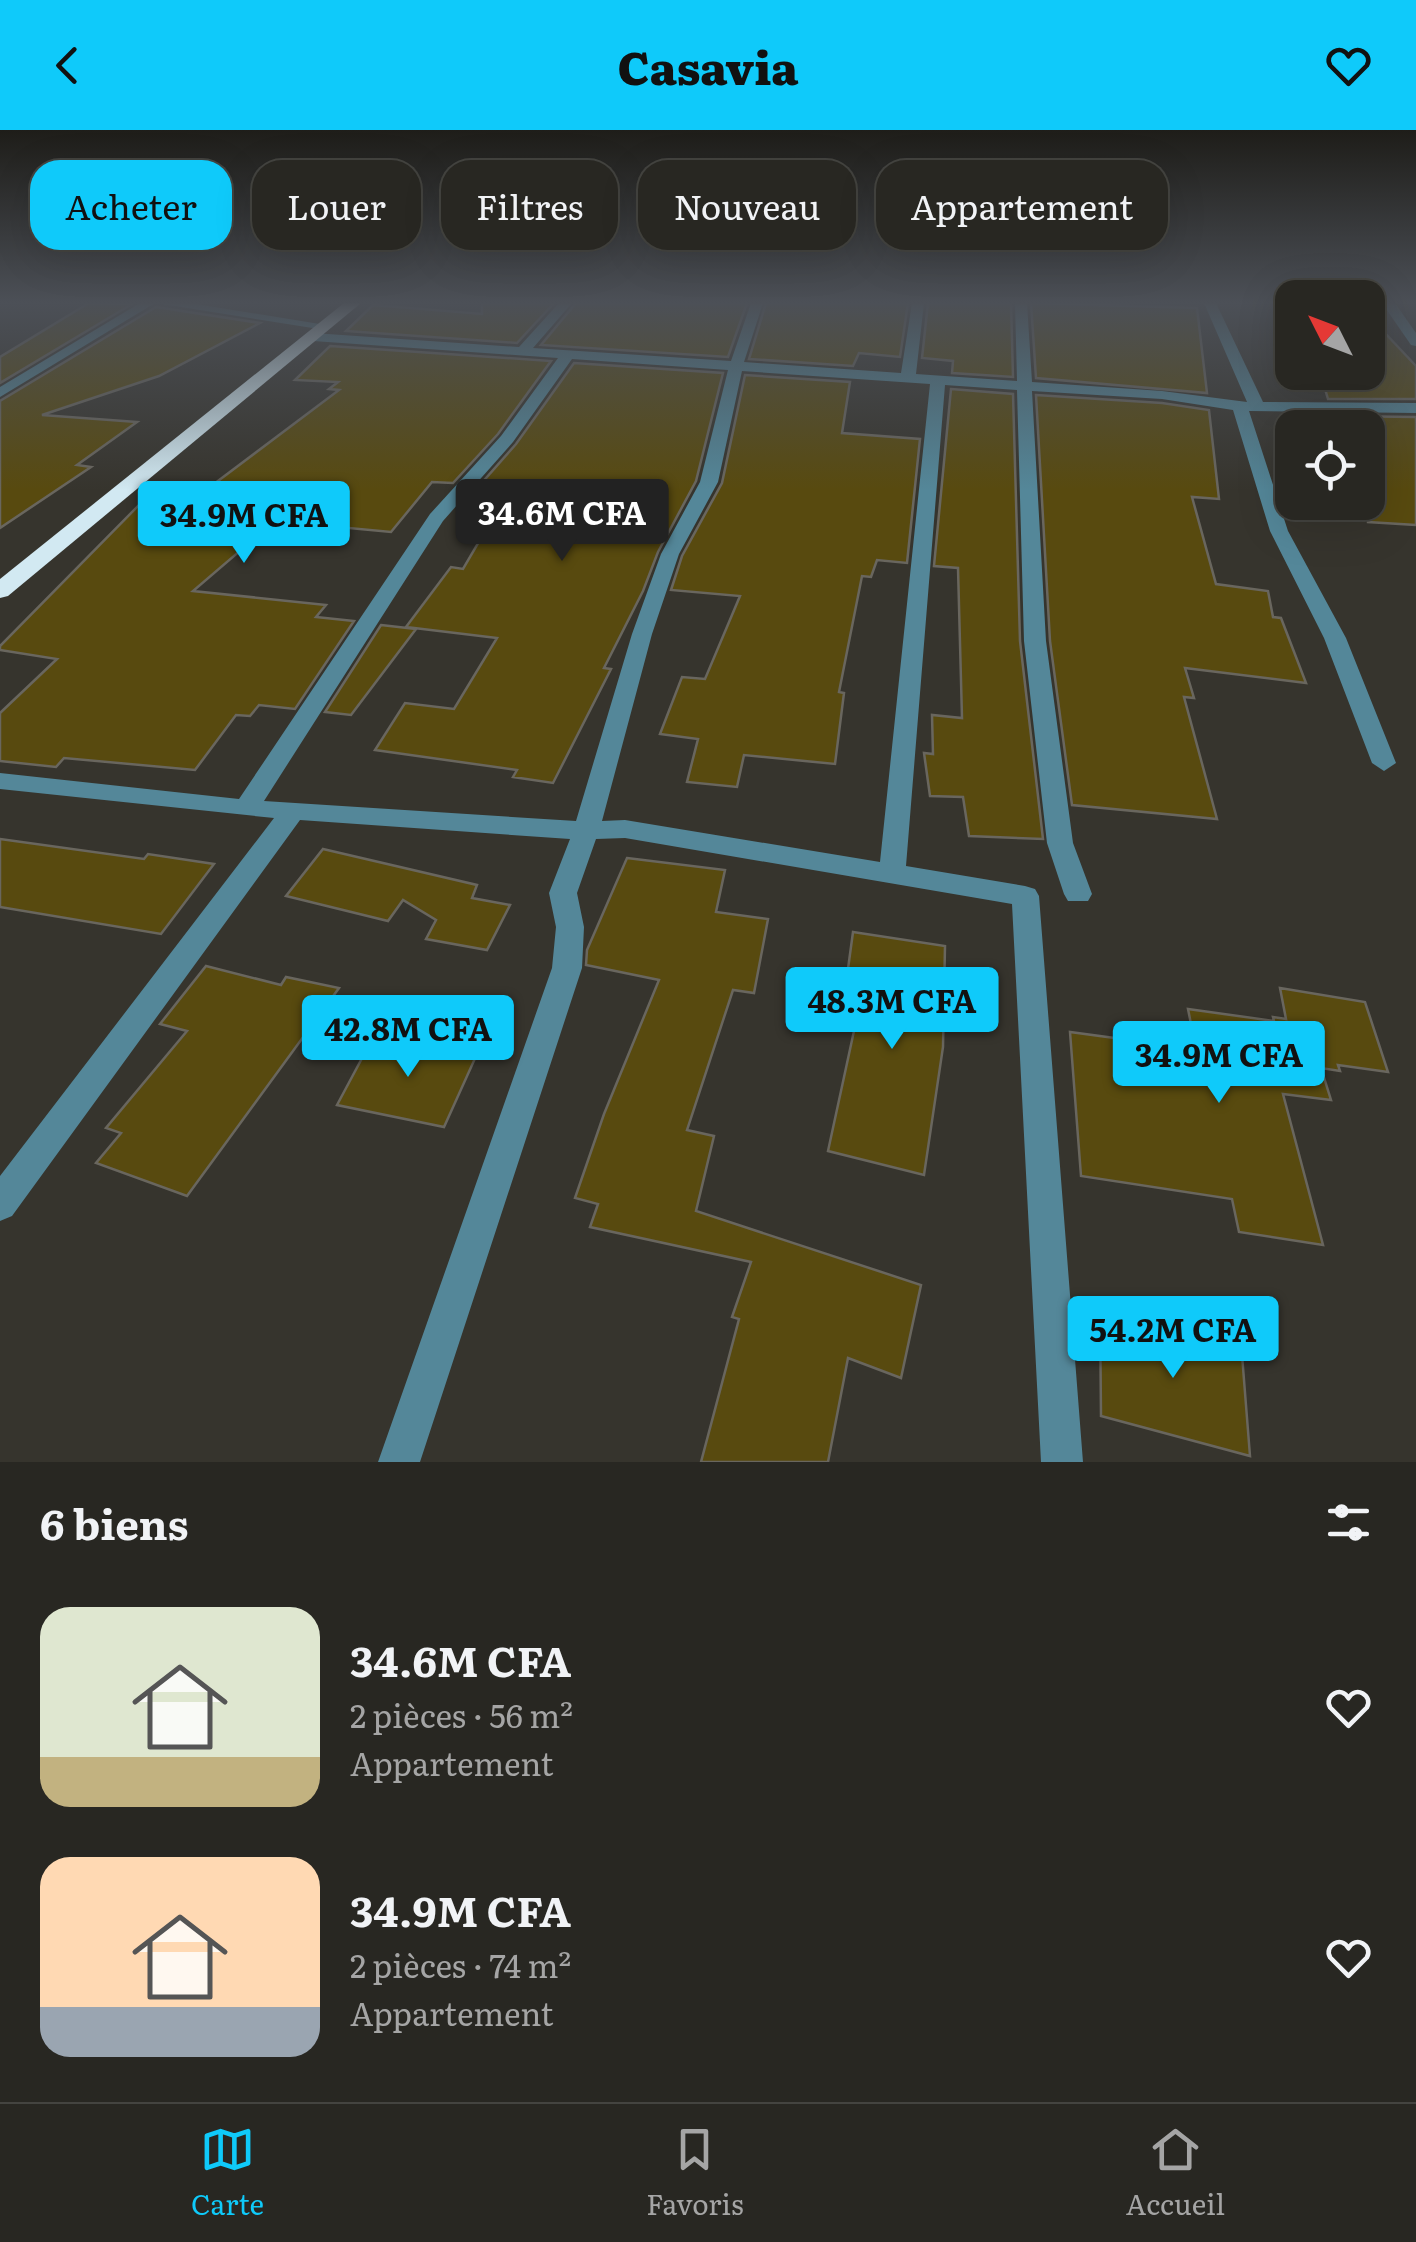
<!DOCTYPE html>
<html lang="fr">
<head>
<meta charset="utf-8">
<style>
  :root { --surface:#282722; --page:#302f2a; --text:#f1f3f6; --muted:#a5a5a5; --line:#444440; --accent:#0fcafa }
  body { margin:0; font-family:Literata,serif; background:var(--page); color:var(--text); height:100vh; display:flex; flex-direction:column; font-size:38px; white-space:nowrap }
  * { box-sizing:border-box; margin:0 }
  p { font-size:32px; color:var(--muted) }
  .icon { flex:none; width:55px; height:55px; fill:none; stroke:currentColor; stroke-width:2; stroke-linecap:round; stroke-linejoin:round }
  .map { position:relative; height:1332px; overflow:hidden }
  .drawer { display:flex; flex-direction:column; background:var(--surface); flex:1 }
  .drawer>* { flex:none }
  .top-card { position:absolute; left:30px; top:30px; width:1358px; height:90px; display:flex; gap:20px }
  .needle { width:65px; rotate:312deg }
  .buttons { position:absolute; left:1275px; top:150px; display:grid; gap:20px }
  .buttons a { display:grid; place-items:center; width:110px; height:110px; border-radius:20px; background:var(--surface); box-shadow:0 10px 40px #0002,0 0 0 2px var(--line); font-size:50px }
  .price { position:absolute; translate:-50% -85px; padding:0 22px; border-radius:10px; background:var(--accent); color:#111; font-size:32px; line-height:65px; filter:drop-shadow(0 2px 5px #0008) }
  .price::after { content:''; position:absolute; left:50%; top:60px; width:30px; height:22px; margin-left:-15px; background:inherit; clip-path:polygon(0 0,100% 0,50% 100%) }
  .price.selected { background:#222; color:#fff }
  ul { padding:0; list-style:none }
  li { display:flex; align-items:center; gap:30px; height:250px; padding:0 40px }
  li span { display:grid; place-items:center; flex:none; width:280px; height:200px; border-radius:30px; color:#555 }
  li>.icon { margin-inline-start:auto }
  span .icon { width:120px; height:120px; fill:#fffc; stroke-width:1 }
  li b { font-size:42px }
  h2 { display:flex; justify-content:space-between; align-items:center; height:120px; padding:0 40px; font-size:42px }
  .tag { padding:0 35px; border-radius:30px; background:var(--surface); box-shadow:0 10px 40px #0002,0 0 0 2px var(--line); font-size:35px; line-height:90px }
  .tag.selected { background:var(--accent); color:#111 }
  header { display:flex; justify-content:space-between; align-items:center; height:130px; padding:0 40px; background:var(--accent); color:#111; font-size:45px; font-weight:800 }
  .dock { display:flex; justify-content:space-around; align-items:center; height:140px; border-top:2px solid var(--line); background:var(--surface); font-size:28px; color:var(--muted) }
  .dock a { display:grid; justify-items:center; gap:5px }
  .dock .selected { color:var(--accent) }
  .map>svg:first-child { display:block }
</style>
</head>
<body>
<header><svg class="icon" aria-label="back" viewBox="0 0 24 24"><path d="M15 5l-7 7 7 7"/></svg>Casavia<svg class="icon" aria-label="heart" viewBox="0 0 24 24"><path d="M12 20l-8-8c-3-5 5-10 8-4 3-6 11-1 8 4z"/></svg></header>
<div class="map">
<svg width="1416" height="1332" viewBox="0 0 1416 1332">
  <rect width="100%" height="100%" fill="#36342d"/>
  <!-- building -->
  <g fill="#584a0f" stroke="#69665e" stroke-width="2.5">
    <polygon points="89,173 132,174 0,253 0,227"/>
    <polygon points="482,173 554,173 517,213 346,201 373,175 482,184"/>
    <polygon points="576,173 747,173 728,227 541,215"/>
    <polygon points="766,173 908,173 900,227 859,223 853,236 749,229"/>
    <polygon points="928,173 1011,173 1013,247 952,243 953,231 922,228"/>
    <polygon points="1031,173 1197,178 1207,263 1036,248"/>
    <polygon points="156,177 260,193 159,246 42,285 137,292 77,335 91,337 0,398 0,271"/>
    <polygon points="1368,185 1416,236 1416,269 1328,269 1320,242 1368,242"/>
    <polygon points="330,216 551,231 498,304 453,353 432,352 391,402 275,391 193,461 326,475 316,487 354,491 295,579 259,575 250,586 236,585 195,640 64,628 56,637 0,631 0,583 57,529 0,520 0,516 139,375 178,381 339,260 329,259 338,252 295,250"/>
    <polygon points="574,233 723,243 696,351 658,422 643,461 604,538 611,539 553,653 513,647 517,640 375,620 405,573 454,579 497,508 406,497 451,437 463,439 511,357 480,355 516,314"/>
    <polygon points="745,245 850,252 842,303 920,309 907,433 877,430 871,447 862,446 839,562 844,563 835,634 744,625 737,657 687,652 698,609 660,604 682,547 705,549 740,466 671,460 682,426 722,353"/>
    <polygon points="951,259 1013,264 1020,511 1043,709 969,706 963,667 930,666 924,623 933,624 932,585 962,588 958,438 934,436"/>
    <polygon points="1036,265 1162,273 1209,280 1219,369 1192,367 1216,454 1268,461 1273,487 1281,488 1306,553 1185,538 1194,568 1184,567 1217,689 1072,675 1050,511"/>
    <polygon points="1334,286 1416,287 1416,395 1368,392 1368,298 1337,298"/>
    <polygon points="381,495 416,499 351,585 325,582"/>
    <polygon points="0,709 144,729 148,724 214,734 161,804 0,777"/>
    <polygon points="323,719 477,755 472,768 510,775 487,820 426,809 436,790 403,770 388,791 286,766"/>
    <polygon points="627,728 725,740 716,782 768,789 754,863 733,860 687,1000 714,1006 696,1081 921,1155 901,1248 848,1228 828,1332 701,1332 739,1189 732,1187 751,1132 590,1097 598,1074 575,1068 604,984 659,850 586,835 587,820"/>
    <polygon points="853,802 945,816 943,917 924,1045 828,1021 862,864 845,861"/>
    <polygon points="206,836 281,855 286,847 339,858 187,1066 96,1033 121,1003 106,998 187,901 160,894"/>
    <polygon points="1280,858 1365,872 1388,942 1338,935 1340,941 1321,938 1331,970 1283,964 1323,1115 1239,1102 1232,1069 1081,1046 1070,902 1196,919 1188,879 1274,891 1273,887 1286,889"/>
    <polygon points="375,904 477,924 444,997 337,975"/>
    <polygon points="1100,1177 1241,1212 1250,1326 1101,1286"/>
  </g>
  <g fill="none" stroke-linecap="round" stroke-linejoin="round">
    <!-- minor -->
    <g fill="#548799" fill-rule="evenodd">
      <polygon points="140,173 155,173 0,267 0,257"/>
      <polygon points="156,173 190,173 332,196 325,200"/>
      <path d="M559 173H572L533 218 731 231 751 173H763L744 232 901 243 912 173H924L916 244 1017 251 1015 173H1027L1032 252 1162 261 1247 272 1204 173H1216L1263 272 1416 273V283L1249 281 1288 401 1346 508 1396 633 1384 641 1372 633 1324 508 1270 401 1233 280 1162 269 1032 261 1046 511 1073 713 1092 764 1088 771H1068L1064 764 1047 713 1024 511 1017 260 945 255 906 736 1025 756 1035 759 1039 766 1083 1332H1041L1012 774 625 708 596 709 577 763 584 797 582 838 420 1332H378L552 838 556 797 549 763 570 709 300 690 12 1086 0 1091V1046L274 688 0 659V643L239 669 430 384 501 306 558 228 313 211 306 207 313 203 519 217ZM572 229 728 240 700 352 661 424 632 504 576 691 264 671 443 391 513 312ZM742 241 930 254 880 732 625 690 602 691 652 504 679 424 718 352Z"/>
      <polygon points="1382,173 1395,173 1416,203 1416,216 1411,215"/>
    </g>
    <!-- highway -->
    <polygon fill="#d2e9f2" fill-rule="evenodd" points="344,173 361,173 8,466 0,468 0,449"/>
  </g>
  <!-- sky -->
  <linearGradient id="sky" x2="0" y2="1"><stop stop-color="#1e1d19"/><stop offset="0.48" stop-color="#4c5057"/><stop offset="1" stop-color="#4c5057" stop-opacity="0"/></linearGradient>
  <rect width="1416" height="360" fill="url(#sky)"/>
</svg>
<div class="buttons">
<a><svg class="needle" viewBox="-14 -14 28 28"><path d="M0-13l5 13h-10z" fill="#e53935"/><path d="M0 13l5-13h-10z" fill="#a5a5a5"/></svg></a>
<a><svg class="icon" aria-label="locate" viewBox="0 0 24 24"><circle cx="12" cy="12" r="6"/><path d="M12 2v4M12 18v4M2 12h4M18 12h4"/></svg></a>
</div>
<b class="price selected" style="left:562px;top:434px">34.6M CFA</b>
<b class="price" style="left:244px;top:436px">34.9M CFA</b>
<b class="price" style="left:892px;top:922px">48.3M CFA</b>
<b class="price" style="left:408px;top:950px">42.8M CFA</b>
<b class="price" style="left:1219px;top:976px">34.9M CFA</b>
<b class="price" style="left:1173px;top:1251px">54.2M CFA</b>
<div class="top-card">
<a class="tag selected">Acheter</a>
<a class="tag">Louer</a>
<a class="tag">Filtres</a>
<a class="tag">Nouveau</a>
<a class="tag">Appartement</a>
</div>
</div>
<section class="drawer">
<h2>6 biens<svg class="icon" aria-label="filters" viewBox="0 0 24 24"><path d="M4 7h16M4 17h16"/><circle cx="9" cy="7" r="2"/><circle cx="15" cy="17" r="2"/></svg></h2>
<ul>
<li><span style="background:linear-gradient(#dfe7d0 75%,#c2b280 0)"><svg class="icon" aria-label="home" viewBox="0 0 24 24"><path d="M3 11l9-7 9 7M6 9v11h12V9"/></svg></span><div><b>34.6M CFA</b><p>2 pièces · 56 m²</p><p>Appartement</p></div><svg class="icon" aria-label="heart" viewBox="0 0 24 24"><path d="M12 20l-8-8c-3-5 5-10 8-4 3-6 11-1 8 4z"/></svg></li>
<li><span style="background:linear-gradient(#ffd9b3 75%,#9aa5b1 0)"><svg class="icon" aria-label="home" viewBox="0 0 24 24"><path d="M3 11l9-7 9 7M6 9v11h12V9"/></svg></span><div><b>34.9M CFA</b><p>2 pièces · 74 m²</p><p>Appartement</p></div><svg class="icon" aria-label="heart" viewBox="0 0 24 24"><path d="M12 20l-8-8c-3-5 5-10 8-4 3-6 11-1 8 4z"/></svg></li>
</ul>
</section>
<nav class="dock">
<a class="selected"><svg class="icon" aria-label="map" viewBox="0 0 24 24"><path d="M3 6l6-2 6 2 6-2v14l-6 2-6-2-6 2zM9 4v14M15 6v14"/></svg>Carte</a>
<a><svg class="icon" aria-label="saved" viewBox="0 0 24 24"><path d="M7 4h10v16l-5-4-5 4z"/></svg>Favoris</a>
<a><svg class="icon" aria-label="home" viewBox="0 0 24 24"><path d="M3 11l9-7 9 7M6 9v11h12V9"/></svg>Accueil</a>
</nav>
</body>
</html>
